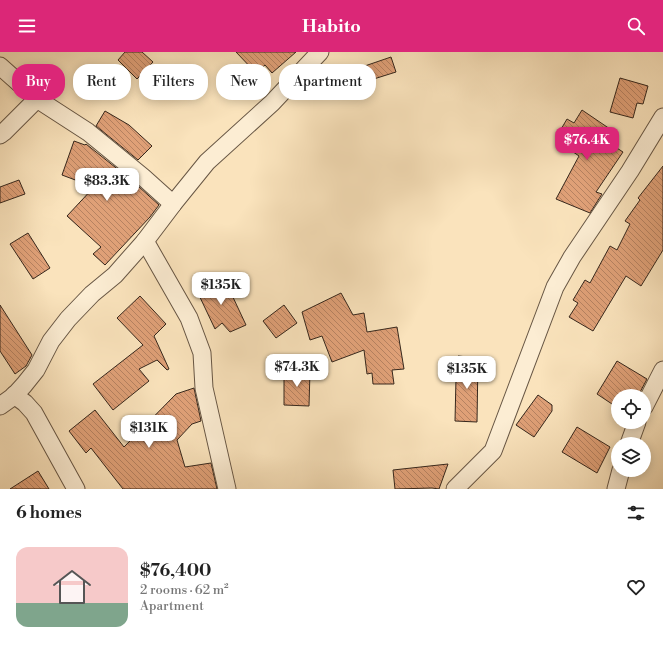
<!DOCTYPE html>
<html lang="en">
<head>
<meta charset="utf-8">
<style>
  :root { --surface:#fff; --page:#f6f6f6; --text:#222; --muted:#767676; --line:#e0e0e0; --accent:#db2777 }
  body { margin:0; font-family:"Libre Bodoni",serif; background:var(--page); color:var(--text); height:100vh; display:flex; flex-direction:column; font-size:15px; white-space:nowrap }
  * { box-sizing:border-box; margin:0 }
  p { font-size:13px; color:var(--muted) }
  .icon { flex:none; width:22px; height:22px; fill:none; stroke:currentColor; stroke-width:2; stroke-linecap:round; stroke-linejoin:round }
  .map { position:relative; height:437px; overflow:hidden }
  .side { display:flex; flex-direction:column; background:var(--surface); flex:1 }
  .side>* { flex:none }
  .top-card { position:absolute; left:12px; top:12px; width:400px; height:36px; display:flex; gap:8px }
  .fabs { position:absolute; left:611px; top:337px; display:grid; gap:8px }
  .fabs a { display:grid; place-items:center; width:40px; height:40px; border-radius:50%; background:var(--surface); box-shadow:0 2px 10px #0003; font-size:20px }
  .price { position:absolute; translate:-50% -34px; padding:0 9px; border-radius:8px; background:#fff; color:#222; font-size:13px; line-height:26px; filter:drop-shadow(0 1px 2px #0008) }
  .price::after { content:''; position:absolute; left:50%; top:24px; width:12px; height:9px; margin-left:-6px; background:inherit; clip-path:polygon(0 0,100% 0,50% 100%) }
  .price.current { background:var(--accent); color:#fff }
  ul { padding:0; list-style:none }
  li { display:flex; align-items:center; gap:12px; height:100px; padding:0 16px }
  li+li { border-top:1px solid var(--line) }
  li span { display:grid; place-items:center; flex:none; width:112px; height:80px; border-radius:12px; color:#555 }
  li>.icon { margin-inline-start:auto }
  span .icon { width:48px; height:48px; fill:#fffc; stroke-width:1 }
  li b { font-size:17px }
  h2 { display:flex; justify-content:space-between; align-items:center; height:48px; padding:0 16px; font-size:17px }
  .tag { padding:0 14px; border-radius:16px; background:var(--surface); box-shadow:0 2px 10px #0003; font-size:14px; line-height:36px }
  .tag.current { background:var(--accent); color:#fff }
  header { display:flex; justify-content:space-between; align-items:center; height:52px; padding:0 16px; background:var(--accent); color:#fff; font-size:18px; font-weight:800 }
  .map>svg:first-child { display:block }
</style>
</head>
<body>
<header><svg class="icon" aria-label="menu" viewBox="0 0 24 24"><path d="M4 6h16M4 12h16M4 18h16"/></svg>Habito<svg class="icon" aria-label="search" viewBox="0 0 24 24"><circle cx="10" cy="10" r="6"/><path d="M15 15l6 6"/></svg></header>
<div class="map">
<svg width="663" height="437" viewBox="0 0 663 437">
  <defs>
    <pattern id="building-back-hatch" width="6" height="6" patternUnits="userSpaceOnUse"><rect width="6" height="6" fill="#dfa077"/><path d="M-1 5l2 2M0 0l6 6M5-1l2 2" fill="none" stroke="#b68261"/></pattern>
  </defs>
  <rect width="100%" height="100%" fill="#fae3bc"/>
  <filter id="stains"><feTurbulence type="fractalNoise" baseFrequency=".005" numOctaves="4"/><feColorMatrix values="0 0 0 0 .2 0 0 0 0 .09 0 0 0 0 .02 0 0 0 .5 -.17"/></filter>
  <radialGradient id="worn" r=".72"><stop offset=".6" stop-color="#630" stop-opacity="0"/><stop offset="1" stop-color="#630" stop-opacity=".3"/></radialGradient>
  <!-- building -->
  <g fill="url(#building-back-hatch)" stroke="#36271c">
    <polygon points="125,0 142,0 153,10 137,27 118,8"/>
    <polygon points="236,0 296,0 272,21 265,13 256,21"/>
    <polygon points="391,5 396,20 361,31 356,17"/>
    <polygon points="620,26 648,34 643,52 637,51 633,66 610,60"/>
    <polygon points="582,58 610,77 603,87 623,100 596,140 602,142 590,161 556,147 579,104 566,95 569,92 557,84 567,67 574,71"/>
    <polygon points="105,59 129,73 152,94 138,108 96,74"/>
    <polygon points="74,89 85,93 86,92 125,123 122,126 138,134 159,153 150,165 105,213 93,202 101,195 67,164 94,135 62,123"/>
    <polygon points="663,114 663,198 641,234 626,224 593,279 569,265 578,251 573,248 585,228 590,231 610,194 617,198 630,172 625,169 640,148 638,146"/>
    <polygon points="19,128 25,142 0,151 0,135"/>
    <polygon points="28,181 50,216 33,227 10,192"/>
    <polygon points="224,226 246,273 230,280 222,271 215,277 197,239"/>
    <polygon points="341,241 353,263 364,261 367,280 397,275 404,317 392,318 394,332 373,332 372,321 367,322 364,298 332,310 322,284 310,288 302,260"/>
    <polygon points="140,244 166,272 154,284 169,317 167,318 157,308 139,317 149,329 113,358 93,332 143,293 117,266"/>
    <polygon points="0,253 32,303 26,314 15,322 0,299"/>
    <polygon points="284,253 297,271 276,286 263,269"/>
    <polygon points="458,304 478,306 477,370 455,369 456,326"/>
    <polygon points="617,309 647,327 638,344 618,344 618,356 597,342"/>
    <polygon points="284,319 310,319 309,354 284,353"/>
    <polygon points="194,336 201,369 192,372 177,388 185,415 211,411 217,437 123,437 91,396 86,401 69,379 95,358 124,395 176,342"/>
    <polygon points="538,343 552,353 552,359 534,385 516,373"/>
    <polygon points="577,375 610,395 597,421 562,400"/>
    <polygon points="448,412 439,437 432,436 395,437 393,418"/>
    <polygon points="38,419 49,437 10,437"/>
  </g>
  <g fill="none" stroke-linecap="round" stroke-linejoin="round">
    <defs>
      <g id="minor">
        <polyline points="0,14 37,47 88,80 143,125 173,152"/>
        <polyline points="0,83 4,80 37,47"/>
        <polyline points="145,189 189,266 202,301 204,336 227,437"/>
        <polyline points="14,343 25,351 34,361 76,437"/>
        <polyline points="0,354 14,344 24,333 36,318 51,289 68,267 92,242 115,223 145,189 173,152 207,110 272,51 320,0"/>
        <polyline points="644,355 663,318"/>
        <polyline points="629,392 637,370"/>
        <polyline points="455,437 493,399 555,235 572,205 630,119 663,65"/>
        <polyline points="616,437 621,418"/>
      </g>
    </defs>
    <!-- minor casing -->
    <use href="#minor" stroke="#675644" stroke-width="19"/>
    <!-- minor -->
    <use href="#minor" stroke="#fcedd3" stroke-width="17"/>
  </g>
  <rect width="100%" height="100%" filter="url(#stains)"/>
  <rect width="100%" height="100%" fill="url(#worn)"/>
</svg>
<div class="fabs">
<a><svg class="icon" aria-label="locate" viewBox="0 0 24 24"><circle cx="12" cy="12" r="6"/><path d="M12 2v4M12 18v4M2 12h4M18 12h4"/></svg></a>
<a><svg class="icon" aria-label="layers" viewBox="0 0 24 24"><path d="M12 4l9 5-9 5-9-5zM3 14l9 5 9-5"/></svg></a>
</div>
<b class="price current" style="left:587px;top:109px">$76.4K</b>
<b class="price" style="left:107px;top:150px">$83.3K</b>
<b class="price" style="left:221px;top:254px">$135K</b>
<b class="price" style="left:297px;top:336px">$74.3K</b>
<b class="price" style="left:467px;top:338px">$135K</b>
<b class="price" style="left:149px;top:397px">$131K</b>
<div class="top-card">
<a class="tag current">Buy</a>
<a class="tag">Rent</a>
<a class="tag">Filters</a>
<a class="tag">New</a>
<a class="tag">Apartment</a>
</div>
</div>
<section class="side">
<h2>6 homes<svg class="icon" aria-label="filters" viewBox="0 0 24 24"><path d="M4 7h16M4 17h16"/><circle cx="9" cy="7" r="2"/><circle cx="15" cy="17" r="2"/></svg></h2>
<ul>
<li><span style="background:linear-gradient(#f6c9c9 70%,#7fa58c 0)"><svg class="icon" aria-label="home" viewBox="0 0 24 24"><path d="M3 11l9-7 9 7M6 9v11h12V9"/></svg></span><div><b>$76,400</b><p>2 rooms · 62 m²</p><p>Apartment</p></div><svg class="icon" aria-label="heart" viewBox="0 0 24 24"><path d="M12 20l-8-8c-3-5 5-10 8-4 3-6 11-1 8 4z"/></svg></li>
</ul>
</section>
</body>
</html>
